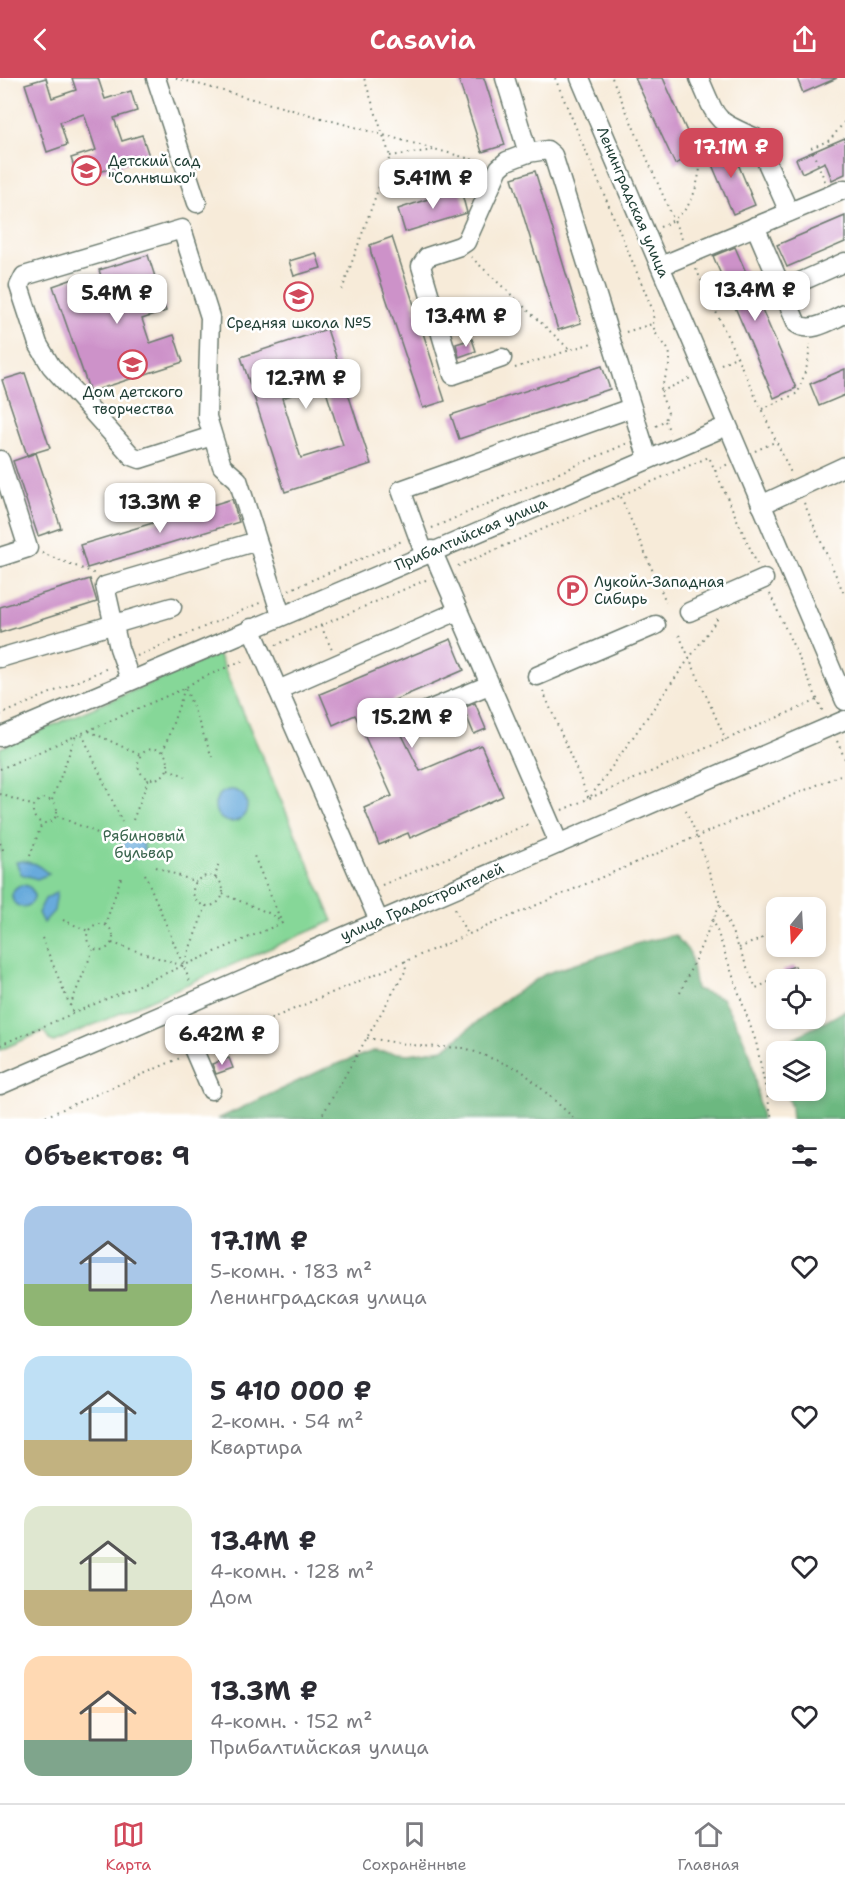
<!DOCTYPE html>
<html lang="ru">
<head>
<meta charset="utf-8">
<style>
  :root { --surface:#fff; --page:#f7f7f7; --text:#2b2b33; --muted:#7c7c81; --line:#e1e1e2; --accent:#d1495b }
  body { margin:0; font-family:"Shantell Sans",sans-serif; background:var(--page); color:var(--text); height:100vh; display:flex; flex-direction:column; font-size:22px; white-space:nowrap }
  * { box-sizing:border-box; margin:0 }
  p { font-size:20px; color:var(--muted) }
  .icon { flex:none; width:33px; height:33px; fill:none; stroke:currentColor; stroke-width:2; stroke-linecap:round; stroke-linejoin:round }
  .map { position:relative; height:1041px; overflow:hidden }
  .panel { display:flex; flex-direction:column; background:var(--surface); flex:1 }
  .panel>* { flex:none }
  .needle { width:39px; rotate:198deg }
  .fabs { position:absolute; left:766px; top:819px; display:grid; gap:12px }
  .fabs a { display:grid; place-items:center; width:60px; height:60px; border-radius:12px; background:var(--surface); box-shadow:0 3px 9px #0003; font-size:30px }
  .price { position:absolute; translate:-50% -51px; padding:0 14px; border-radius:12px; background:#fff; color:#222; font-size:20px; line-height:39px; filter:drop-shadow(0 2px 3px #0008) }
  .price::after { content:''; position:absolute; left:50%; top:36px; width:18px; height:14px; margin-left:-9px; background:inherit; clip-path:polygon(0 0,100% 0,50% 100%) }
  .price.current { background:var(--accent); color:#fff }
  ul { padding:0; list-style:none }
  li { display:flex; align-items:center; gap:18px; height:150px; padding:0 24px }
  li span { display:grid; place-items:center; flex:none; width:168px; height:120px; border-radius:18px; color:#555 }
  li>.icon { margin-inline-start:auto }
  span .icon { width:72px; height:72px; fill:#fffc; stroke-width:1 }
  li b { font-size:26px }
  h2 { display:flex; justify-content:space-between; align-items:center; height:72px; padding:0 24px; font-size:26px }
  header { display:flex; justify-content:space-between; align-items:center; height:78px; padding:0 24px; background:var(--accent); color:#fff; font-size:27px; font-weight:600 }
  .tab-bar { display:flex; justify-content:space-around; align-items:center; height:84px; border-top:2px solid var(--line); background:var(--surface); font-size:16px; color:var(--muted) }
  .tab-bar a { display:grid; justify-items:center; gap:3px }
  .tab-bar .current { color:var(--accent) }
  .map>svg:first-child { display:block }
</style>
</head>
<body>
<header><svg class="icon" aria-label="back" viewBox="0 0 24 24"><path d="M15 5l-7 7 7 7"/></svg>Casavia<svg class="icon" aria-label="share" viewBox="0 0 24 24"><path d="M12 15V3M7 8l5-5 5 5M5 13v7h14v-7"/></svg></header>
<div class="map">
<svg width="845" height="1041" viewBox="0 0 845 1041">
  <rect width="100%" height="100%" fill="#fff"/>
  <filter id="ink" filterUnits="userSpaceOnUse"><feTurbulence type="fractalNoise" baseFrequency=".0167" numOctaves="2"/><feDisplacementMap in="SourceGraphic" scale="12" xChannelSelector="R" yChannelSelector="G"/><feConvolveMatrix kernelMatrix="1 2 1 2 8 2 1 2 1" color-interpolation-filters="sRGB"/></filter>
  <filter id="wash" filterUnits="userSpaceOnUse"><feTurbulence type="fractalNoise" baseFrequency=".008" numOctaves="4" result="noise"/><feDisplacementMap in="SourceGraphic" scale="24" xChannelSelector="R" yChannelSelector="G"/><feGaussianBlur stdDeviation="1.35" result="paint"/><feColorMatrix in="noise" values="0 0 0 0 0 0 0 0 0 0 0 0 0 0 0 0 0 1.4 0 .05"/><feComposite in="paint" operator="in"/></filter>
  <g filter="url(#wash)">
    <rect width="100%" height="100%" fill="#f7ebd9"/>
    <!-- green -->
    <polygon fill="#86d798" stroke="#528a66" stroke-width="1.5" points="218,576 333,843 54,964 49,962 44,953 0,972 0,670"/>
    <!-- forest -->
    <g fill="#6cb880" stroke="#467a5a" stroke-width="1.5">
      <polygon points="675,857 690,875 696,911 722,920 740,953 751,979 762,1041 218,1041 324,991 373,973 409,976 444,971 503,923 545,896 642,864"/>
      <path d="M845 932V1041H792L791 1029 785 1013 816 1012V974L783 973C792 955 829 945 845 932Z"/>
    </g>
    <!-- water -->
    <g fill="#68aadc" stroke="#447488" stroke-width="1.5">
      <circle cx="231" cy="728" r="16"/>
      <circle cx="133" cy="770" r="11"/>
      <polygon points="22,783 36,786 49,796 37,801 21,796 16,784"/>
      <circle cx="23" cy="818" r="11"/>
      <polygon points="57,814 54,833 43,845 38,835 45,821"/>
    </g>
    <g id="blocks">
      <!-- building -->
      <g fill="#cd92c9" fill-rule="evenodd">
        <polygon points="46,0 52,20 76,12 72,0 98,0 105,21 131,13 137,33 114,40 122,63 142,57 149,78 78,101 71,80 96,72 84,36 60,44 67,67 47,74 25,6"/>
        <polygon points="458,0 484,0 505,67 482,74"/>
        <polygon points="635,0 663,0 697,76 675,86"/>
        <polygon points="797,0 837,0 803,15"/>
        <polygon points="845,60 845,96 832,102 825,84 802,95 796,81"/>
        <polygon points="730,66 755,127 733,136 707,75"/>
        <polygon points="535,93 581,245 558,252 512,100"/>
        <polygon points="455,112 461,112 467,135 405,154 398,131"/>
        <polygon points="845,138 845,164 787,189 777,167"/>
        <polygon points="392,159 445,323 423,330 371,175 370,167"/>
        <polygon points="735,169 796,310 774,320 713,178"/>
        <polygon points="316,175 321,190 294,198 289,183"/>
        <polygon points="148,177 166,233 142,241 150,265 174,257 183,284 90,314 53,208 76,200 83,221 106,214 99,192"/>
        <path d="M327 251 371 386 285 414 241 279ZM324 307 343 367 301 380 282 320Z"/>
        <polygon points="472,261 476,273 459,279 456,266"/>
        <polygon points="602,288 610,311 459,361 451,337"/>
        <polygon points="845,291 845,317 819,328 810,306"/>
        <polygon points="25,295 50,370 27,377 2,302"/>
        <polygon points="36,375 61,450 38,458 13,383"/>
        <polygon points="232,421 239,444 87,490 80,467"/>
        <polygon points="90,501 97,524 0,555 0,529"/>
        <polygon points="451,561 464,592 390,624 396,645 420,693 481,667 503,718 410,760 408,755 379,767 364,730 392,718 355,637 333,647 320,616"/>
        <polygon points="475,625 486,651 474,656 463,630"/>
        <polygon points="795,888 800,902 786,902 783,892"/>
        <polygon points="229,980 233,990 216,996 212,986"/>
      </g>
    </g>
  </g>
  <g filter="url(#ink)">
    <use href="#blocks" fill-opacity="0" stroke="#6b7a6e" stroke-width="1.5"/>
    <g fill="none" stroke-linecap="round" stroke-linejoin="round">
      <defs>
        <g id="minor">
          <polyline points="156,0 197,125"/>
          <polyline points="505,0 528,75 547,72 553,77 648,381"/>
          <polyline points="580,0 845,623"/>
          <path d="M699 0C718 43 713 42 756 60L789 134"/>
          <path d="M755 148 797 246C811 256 831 242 845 236"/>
          <polyline points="661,188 845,111"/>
          <polyline points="782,212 845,184"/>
          <polyline points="502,280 453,297 421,188 427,179 460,168 466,164 499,90 507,83 528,75"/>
          <polyline points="212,358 140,381 132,378 51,288 38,266 19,208 24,198 182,151 210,239 207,339 222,388 238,402 281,537"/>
          <polyline points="0,382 28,470 0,479"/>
          <polyline points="761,427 845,388"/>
          <polyline points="432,472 559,766"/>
          <polyline points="424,475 401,412 631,330"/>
          <polyline points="689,534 764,501"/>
          <polyline points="251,550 379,843"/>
          <polyline points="0,580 172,529"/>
          <polyline points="537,598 656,547"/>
          <polyline points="130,601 119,570 105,508 257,463"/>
          <polyline points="278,612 458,533"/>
          <polyline points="407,641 489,607"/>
          <polyline points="0,659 727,348"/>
          <polyline points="176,931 211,1012"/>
          <polyline points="0,1007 845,642"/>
        </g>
      </defs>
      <!-- minor casing -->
      <use href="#minor" stroke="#6b7a6e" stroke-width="21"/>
      <!-- path -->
      <g stroke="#6b7a6e" stroke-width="2" stroke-dasharray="1.5 4.5" stroke-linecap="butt">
        <polyline points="176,0 485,85"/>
        <path d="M555 0 654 235C649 262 668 262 670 278 671 288 663 304 660 314"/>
        <polyline points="612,0 682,161"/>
        <polyline points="390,78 434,72"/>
        <polyline points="825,103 811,70 830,62 845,43"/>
        <path d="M660 149C700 132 696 103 705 65"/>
        <polyline points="471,179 570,272 595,264"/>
        <polyline points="696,191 791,395"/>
        <polyline points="342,212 390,78 364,0"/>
        <polyline points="626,254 652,246"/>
        <polyline points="721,286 738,278"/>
        <polyline points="515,290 570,272"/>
        <polyline points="762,331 798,315 808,285 810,266"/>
        <polyline points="665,343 670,354"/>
        <polyline points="656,348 665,342 668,334 660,314 691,300"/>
        <polyline points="755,373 777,363"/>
        <polyline points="715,393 728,386"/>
        <polyline points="621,419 666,524"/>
        <polyline points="804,425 845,518"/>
        <polyline points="432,450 628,365"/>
        <polyline points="42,475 96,496"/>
        <polyline points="458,488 709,379 757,486"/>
        <polyline points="289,512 402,463"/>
        <polyline points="770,516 823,634"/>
        <polyline points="321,548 332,572"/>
        <polyline points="679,557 726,662"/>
        <polyline points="276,567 428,501"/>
        <polyline points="137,578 262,524"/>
        <polyline points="186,611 212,679"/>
        <polyline points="543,613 589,721"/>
        <polyline points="0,637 110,589"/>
        <polyline points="89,653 140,677"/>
        <polyline points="82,656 122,744"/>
        <polyline points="837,663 845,681"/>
        <circle cx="153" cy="686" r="15"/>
        <polyline points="163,674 185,610"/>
        <polyline points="0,691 185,610 197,602 246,581"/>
        <polyline points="168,691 185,698"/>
        <polyline points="0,716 34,728"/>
        <polyline points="591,718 718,540"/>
        <circle cx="45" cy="733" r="12"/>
        <polyline points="52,722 76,657"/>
        <polyline points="562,732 818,622"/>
        <polyline points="686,732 697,758 720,826 756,910 773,902"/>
        <polyline points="57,738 107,759"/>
        <polyline points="133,742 149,700"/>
        <polyline points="0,765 5,776"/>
        <polyline points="30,778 42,745"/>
        <polyline points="156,789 196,804"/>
        <polyline points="145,796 191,906"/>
        <circle cx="208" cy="813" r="15"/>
        <polyline points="215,800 219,783"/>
        <polyline points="382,807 531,745"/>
        <polyline points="223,816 271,836 280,843"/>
        <polyline points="455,831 467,856"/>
        <polyline points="713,841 756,964 772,1041"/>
        <polyline points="63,842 88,853"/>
        <circle cx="100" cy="859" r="13"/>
        <polyline points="105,847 122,797"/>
        <polyline points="42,860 73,935"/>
        <polyline points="112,865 183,888 206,828"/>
        <polyline points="739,870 777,854"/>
        <polyline points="680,915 720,826"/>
        <polyline points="70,928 93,872"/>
        <polyline points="367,960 419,968 465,970 521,992 575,1041"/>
        <polyline points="0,967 282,845 254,778"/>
        <polyline points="210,967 845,695"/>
        <polyline points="40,1041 180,980"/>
        <polyline points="320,1041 406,892 405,882"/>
      </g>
      <!-- minor -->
      <use href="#minor" stroke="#fff" stroke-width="18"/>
    </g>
  </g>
  <!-- icons -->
  <defs>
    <symbol id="school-ring" viewBox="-11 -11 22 22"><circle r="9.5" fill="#fff" stroke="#d1495b" stroke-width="1.5"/><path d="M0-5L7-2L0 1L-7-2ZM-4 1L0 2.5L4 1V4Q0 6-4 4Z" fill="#d1495b"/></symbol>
    <symbol id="parking-ring" viewBox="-11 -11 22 22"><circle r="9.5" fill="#fff" stroke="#d1495b" stroke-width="1.5"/><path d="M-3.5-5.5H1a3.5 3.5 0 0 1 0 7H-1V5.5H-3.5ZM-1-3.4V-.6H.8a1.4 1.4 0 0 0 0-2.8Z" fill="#d1495b"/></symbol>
  </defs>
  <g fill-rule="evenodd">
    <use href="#school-ring" x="70" y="76" width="33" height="33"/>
    <use href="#school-ring" x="282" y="202" width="33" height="33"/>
    <use href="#school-ring" x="116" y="270" width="33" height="33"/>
    <use href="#parking-ring" x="556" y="496" width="33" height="33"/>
  </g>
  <g text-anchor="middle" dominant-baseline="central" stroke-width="5" stroke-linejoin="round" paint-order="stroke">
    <!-- poi labels -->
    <g font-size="15" fill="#1f3d34" stroke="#fff" text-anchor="start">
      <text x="108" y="83">Детский сад<tspan x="108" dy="17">"Солнышко"</tspan></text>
      <text x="299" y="245" text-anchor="middle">Средняя школа №5</text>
      <text x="133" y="314" text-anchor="middle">Дом детского<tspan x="133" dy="17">творчества</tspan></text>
      <text x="594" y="504">Лукойл-Западная<tspan x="594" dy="17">Сибирь</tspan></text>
    </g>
    <!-- street labels -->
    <g font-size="15" fill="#1f3d34" stroke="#fff">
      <text transform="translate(633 124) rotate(67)">Ленинградская улица</text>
      <text transform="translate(471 456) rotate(-23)">Прибалтийская улица</text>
      <text transform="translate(422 824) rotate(-23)">улица Градостроителей</text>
    </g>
    <!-- park labels -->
    <g font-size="15" fill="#39644d" stroke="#fff">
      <text x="144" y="758">Рябиновый<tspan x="144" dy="17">бульвар</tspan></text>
    </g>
  </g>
</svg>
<div class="fabs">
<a><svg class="needle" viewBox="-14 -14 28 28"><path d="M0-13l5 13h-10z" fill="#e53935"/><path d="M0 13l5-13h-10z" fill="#7c7c81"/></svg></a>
<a><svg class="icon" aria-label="locate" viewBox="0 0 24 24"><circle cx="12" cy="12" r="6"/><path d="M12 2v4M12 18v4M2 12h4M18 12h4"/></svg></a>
<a><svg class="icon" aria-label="layers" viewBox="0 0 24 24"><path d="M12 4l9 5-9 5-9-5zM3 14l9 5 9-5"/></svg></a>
</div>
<b class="price current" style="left:731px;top:101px">17.1M ₽</b>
<b class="price" style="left:433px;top:132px">5.41M ₽</b>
<b class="price" style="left:755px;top:244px">13.4M ₽</b>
<b class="price" style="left:117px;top:247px">5.4M ₽</b>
<b class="price" style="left:466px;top:270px">13.4M ₽</b>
<b class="price" style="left:306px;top:332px">12.7M ₽</b>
<b class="price" style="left:160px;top:456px">13.3M ₽</b>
<b class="price" style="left:412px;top:671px">15.2M ₽</b>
<b class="price" style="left:222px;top:988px">6.42M ₽</b>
</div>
<section class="panel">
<h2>Объектов: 9<svg class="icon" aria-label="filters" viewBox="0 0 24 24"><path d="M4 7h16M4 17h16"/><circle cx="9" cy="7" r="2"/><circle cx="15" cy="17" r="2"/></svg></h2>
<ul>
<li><span style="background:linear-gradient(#a9c7e8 65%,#8fb573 0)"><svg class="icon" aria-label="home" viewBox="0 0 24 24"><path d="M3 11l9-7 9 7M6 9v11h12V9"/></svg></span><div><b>17.1M ₽</b><p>5-комн. · 183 m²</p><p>Ленинградская улица</p></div><svg class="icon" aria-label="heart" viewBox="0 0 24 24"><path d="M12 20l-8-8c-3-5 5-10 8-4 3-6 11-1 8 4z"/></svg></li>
<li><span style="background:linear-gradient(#bfe0f5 70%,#c2b280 0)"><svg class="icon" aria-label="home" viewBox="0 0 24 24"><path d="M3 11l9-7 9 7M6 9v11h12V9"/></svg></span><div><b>5 410 000 ₽</b><p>2-комн. · 54 m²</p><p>Квартира</p></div><svg class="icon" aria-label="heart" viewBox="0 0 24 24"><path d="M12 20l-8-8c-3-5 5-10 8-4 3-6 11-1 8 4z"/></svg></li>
<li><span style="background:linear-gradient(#dfe7d0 70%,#c2b280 0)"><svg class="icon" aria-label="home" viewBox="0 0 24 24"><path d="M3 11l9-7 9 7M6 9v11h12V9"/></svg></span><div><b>13.4M ₽</b><p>4-комн. · 128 m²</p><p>Дом</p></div><svg class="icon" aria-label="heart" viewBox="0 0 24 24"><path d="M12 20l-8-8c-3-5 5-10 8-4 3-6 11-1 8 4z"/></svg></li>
<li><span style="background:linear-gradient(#ffd9b3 70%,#7fa58c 0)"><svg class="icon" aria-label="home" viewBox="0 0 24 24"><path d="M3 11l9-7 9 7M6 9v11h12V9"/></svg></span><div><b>13.3M ₽</b><p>4-комн. · 152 m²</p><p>Прибалтийская улица</p></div><svg class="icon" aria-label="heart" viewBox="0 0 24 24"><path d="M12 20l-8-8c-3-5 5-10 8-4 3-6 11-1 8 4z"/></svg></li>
</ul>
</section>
<nav class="tab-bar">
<a class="current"><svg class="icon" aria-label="map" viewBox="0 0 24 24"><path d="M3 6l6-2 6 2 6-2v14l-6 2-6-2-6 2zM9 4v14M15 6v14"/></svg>Карта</a>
<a><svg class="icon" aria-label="saved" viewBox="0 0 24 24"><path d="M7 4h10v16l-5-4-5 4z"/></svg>Сохранённые</a>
<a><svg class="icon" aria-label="home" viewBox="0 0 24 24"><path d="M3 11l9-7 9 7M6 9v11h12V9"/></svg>Главная</a>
</nav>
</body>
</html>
